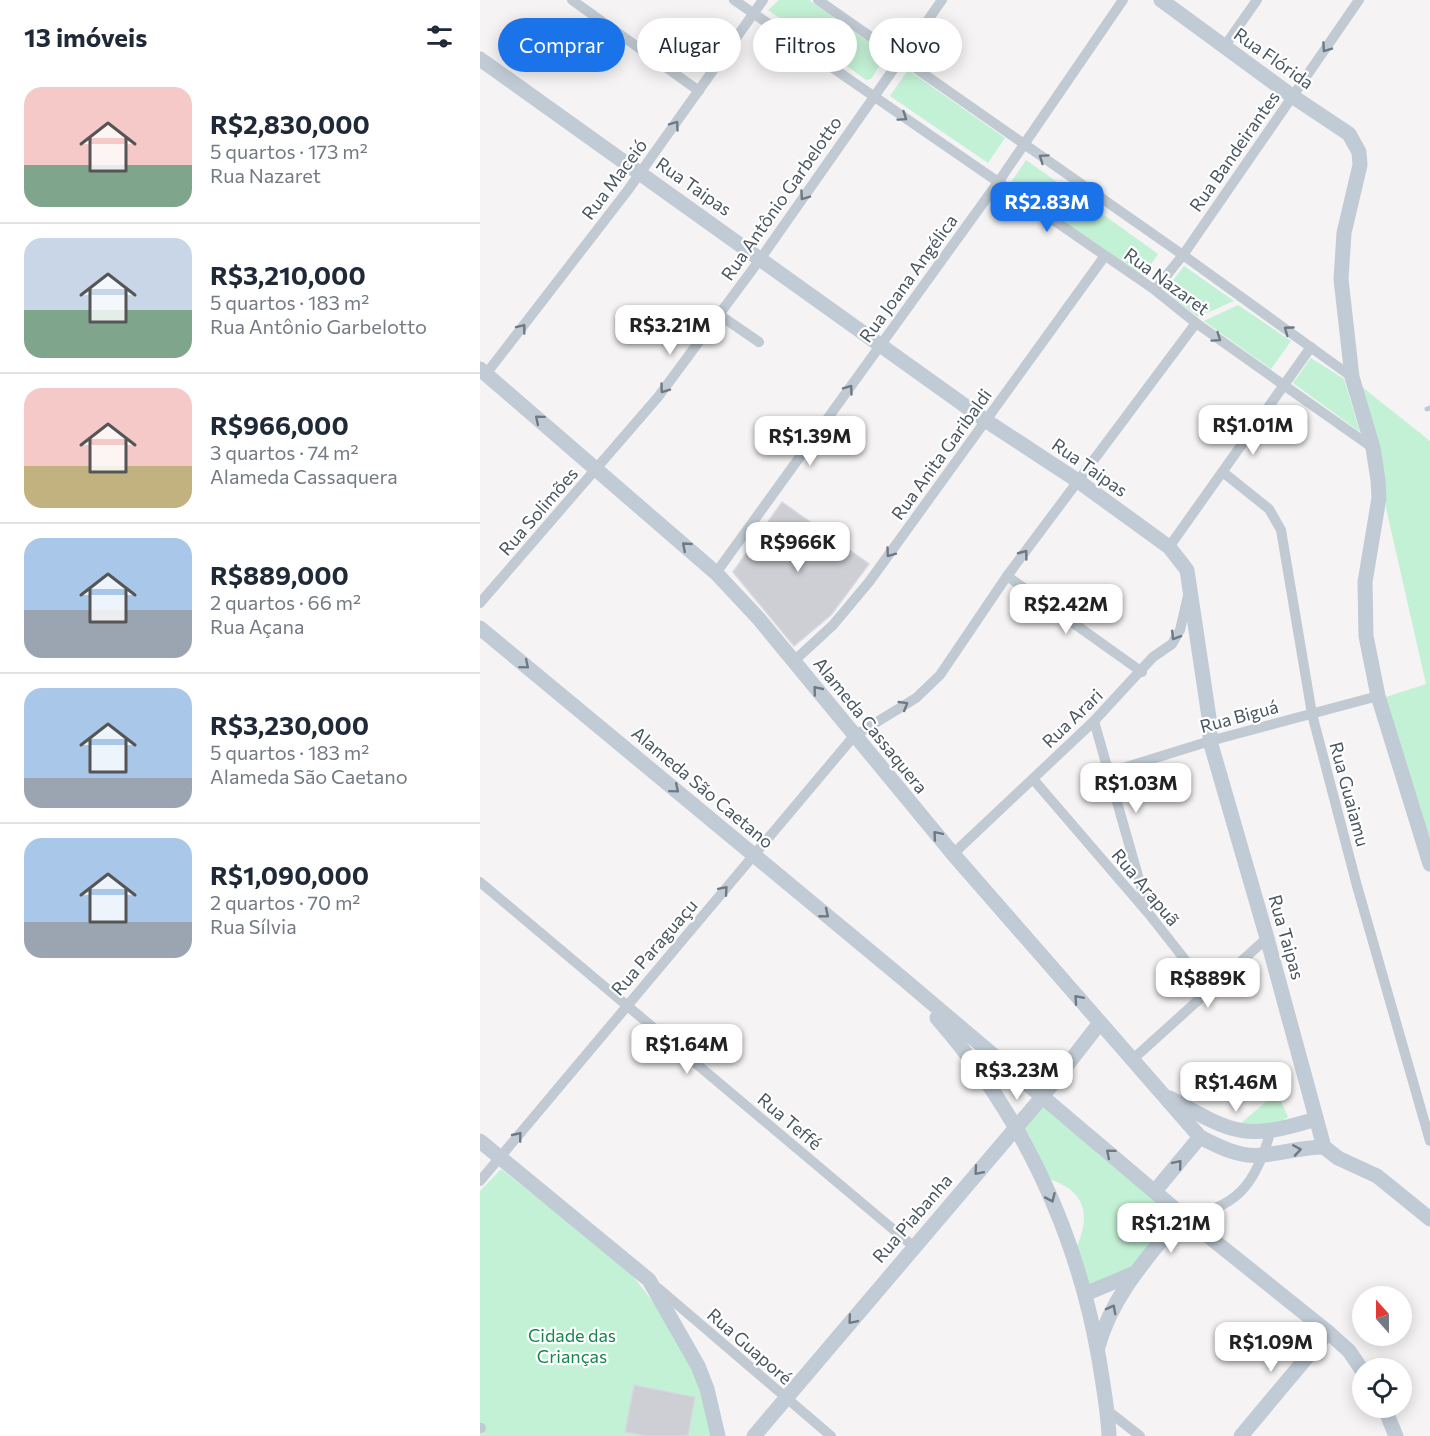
<!DOCTYPE html>
<html lang="pt">
<head>
<meta charset="utf-8">
<style>
  :root { --surface:#fff; --page:#f6f6f7; --text:#1f2937; --muted:#747a83; --line:#e0e1e3; --accent:#1a73e8 }
  body { margin:0; font-family:Commissioner,sans-serif; background:var(--page); color:var(--text); height:100vh; display:flex; flex-direction:column; font-size:22px; white-space:nowrap }
  * { box-sizing:border-box; margin:0 }
  p { font-size:20px; color:var(--muted) }
  .icon { flex:none; width:33px; height:33px; fill:none; stroke:currentColor; stroke-width:2; stroke-linecap:round; stroke-linejoin:round }
  .map { position:relative; flex:1; overflow:hidden }
  .details { display:flex; flex-direction:column; background:var(--surface); width:480px }
  .details>* { flex:none }
  .guide { position:absolute; left:18px; top:18px; width:570px; height:54px; display:flex; gap:12px }
  .needle { width:39px; rotate:339deg }
  .controls { position:absolute; left:872px; top:1286px; display:grid; gap:12px }
  .controls a { display:grid; place-items:center; width:60px; height:60px; border-radius:50%; background:var(--surface); box-shadow:0 3px 15px #0003; font-size:30px }
  .price { position:absolute; translate:-50% -51px; padding:0 14px; border-radius:12px; background:#fff; color:#222; font-size:20px; line-height:39px; filter:drop-shadow(0 2px 3px #0008) }
  .price::after { content:''; position:absolute; left:50%; top:36px; width:18px; height:14px; margin-left:-9px; background:inherit; clip-path:polygon(0 0,100% 0,50% 100%) }
  .price.on { background:var(--accent); color:#fff }
  ul { padding:0; list-style:none }
  li { display:flex; align-items:center; gap:18px; height:150px; padding:0 24px }
  li+li { border-top:2px solid var(--line) }
  li span { display:grid; place-items:center; flex:none; width:168px; height:120px; border-radius:18px; color:#555 }
  li>.icon { margin-inline-start:auto }
  span .icon { width:72px; height:72px; fill:#fffc; stroke-width:1 }
  li b { font-size:26px }
  h2 { display:flex; justify-content:space-between; align-items:center; height:72px; padding:0 24px; font-size:26px }
  .tag { padding:0 21px; border-radius:27px; background:var(--surface); box-shadow:0 3px 15px #0003; font-size:21px; line-height:54px }
  .tag.on { background:var(--accent); color:#fff }
  main { display:flex; flex:1; min-height:0 }
  .map>svg:first-child { display:block }
</style>
</head>
<body>
<main>
<section class="details">
<h2>13 imóveis<svg class="icon" aria-label="filters" viewBox="0 0 24 24"><path d="M4 7h16M4 17h16"/><circle cx="9" cy="7" r="2"/><circle cx="15" cy="17" r="2"/></svg></h2>
<ul>
<li><span style="background:linear-gradient(#f6c9c9 65%,#7fa58c 0)"><svg class="icon" aria-label="home" viewBox="0 0 24 24"><path d="M3 11l9-7 9 7M6 9v11h12V9"/></svg></span><div><b>R$2,830,000</b><p>5 quartos · 173 m²</p><p>Rua Nazaret</p></div></li>
<li><span style="background:linear-gradient(#c9d6e8 60%,#7fa58c 0)"><svg class="icon" aria-label="home" viewBox="0 0 24 24"><path d="M3 11l9-7 9 7M6 9v11h12V9"/></svg></span><div><b>R$3,210,000</b><p>5 quartos · 183 m²</p><p>Rua Antônio Garbelotto</p></div></li>
<li><span style="background:linear-gradient(#f6c9c9 65%,#c2b280 0)"><svg class="icon" aria-label="home" viewBox="0 0 24 24"><path d="M3 11l9-7 9 7M6 9v11h12V9"/></svg></span><div><b>R$966,000</b><p>3 quartos · 74 m²</p><p>Alameda Cassaquera</p></div></li>
<li><span style="background:linear-gradient(#a9c7e8 60%,#9aa5b1 0)"><svg class="icon" aria-label="home" viewBox="0 0 24 24"><path d="M3 11l9-7 9 7M6 9v11h12V9"/></svg></span><div><b>R$889,000</b><p>2 quartos · 66 m²</p><p>Rua Açana</p></div></li>
<li><span style="background:linear-gradient(#a9c7e8 75%,#9aa5b1 0)"><svg class="icon" aria-label="home" viewBox="0 0 24 24"><path d="M3 11l9-7 9 7M6 9v11h12V9"/></svg></span><div><b>R$3,230,000</b><p>5 quartos · 183 m²</p><p>Alameda São Caetano</p></div></li>
<li><span style="background:linear-gradient(#a9c7e8 70%,#9aa5b1 0)"><svg class="icon" aria-label="home" viewBox="0 0 24 24"><path d="M3 11l9-7 9 7M6 9v11h12V9"/></svg></span><div><b>R$1,090,000</b><p>2 quartos · 70 m²</p><p>Rua Sílvia</p></div></li>
</ul>
</section>
<div class="map">
<svg width="950" height="1436" viewBox="0 0 950 1436">
  <rect width="100%" height="100%" fill="#f5f3f3"/>
  <!-- green -->
  <g fill="#c3f1d5">
    <polygon points="299,0 329,0 365,25 332,41 288,10"/>
    <polygon points="370,29 407,54 391,79 386,80 336,43"/>
    <polygon points="428,70 525,138 508,163 410,96"/>
    <polygon points="546,160 591,192 553,203 528,187"/>
    <polygon points="596,195 678,254 660,280 559,208"/>
    <polygon points="704,266 754,301 718,317 685,291"/>
    <polygon points="758,305 811,341 791,369 724,321"/>
    <polygon points="831,358 864,379 880,432 813,383"/>
    <polygon points="882,387 950,441 950,848 906,697 946,684 906,508 906,489"/>
    <polygon points="800,1099 808,1117 788,1130 760,1124 788,1100"/>
    <path d="M563 1102 696 1217 655 1269 607 1289 595 1251C612 1214 606 1190 566 1178L541 1127Z"/>
    <polygon points="21,1169 150,1272 173,1302 218,1375 231,1436 0,1436 0,1191"/>
  </g>
  <!-- building -->
  <g fill="#cdcfd5" stroke="#d7d9de" stroke-width="1.5">
    <polygon points="302,502 389,564 351,615 314,646 253,572"/>
    <polygon points="154,1385 215,1397 208,1436 165,1436 145,1432"/>
  </g>
  <g fill="none" stroke-linecap="round" stroke-linejoin="round">
    <!-- lane -->
    <polyline stroke="#c1cad2" stroke-width="5" points="947,409 950,408"/>
    <!-- street -->
    <g stroke="#c1cad2" stroke-width="10">
      <polyline points="92,0 219,91"/>
      <polyline points="254,0 675,290 716,323 893,448"/>
      <polyline points="338,0 703,255 872,377"/>
      <polyline points="744,47 777,0"/>
      <polyline points="675,290 703,255 879,0"/>
      <polyline points="238,314 279,342"/>
      <polyline points="6,374 148,190 283,0"/>
      <polyline points="744,473 789,509 801,530 832,714 877,886 950,1141"/>
      <polyline points="689,547 831,347"/>
      <polyline points="236,573 519,181 643,0"/>
      <polyline points="527,576 662,672"/>
      <polyline points="0,603 178,397 281,258 462,0"/>
      <polyline points="314,661 353,625 389,582 624,257"/>
      <polyline points="614,721 668,911"/>
      <polyline points="630,772 730,741 898,696"/>
      <polyline points="553,779 669,914 728,989"/>
      <polyline points="473,854 614,721 673,657 692,644 700,630 708,596"/>
      <polyline points="0,882 433,1246"/>
      <polyline points="652,1060 787,938"/>
      <polyline points="0,1181 374,736 436,698 460,675 527,576 716,323"/>
      <path d="M702 1215C756 1211 776 1183 790 1133"/>
      <polyline points="178,1288 351,1436"/>
      <polyline points="628,1411 660,1436"/>
      <polyline points="0,1428 1,1428"/>
    </g>
    <!-- secondary -->
    <g stroke="#c1cbd6" stroke-width="15">
      <polyline points="681,0 812,96 869,134 879,152 880,165 864,233 861,279 872,377 893,448 898,480 899,498 885,582 886,636 898,696 950,864"/>
      <polyline points="0,59 505,420 598,481 689,547 707,570 730,724 730,741 787,938 844,1147 858,1158 897,1176 950,1219"/>
      <path d="M0 369 236 573 279 619 473 854 720 1137C739 1147 761 1158 783 1155 803 1153 823 1147 844 1147"/>
      <polyline points="0,628 421,977 702,1215 848,1332 869,1351 882,1370"/>
      <path d="M457 1018C542 1115 597 1232 619 1359 623 1385 628 1410 629 1436"/>
      <path d="M690 1098C754 1134 765 1141 836 1119"/>
      <polyline points="0,1141 169,1280 218,1366 227,1389 238,1436"/>
      <polyline points="675,1191 720,1137"/>
      <polyline points="605,1294 655,1273"/>
      <path d="M618 1347C632 1295 669 1256 702 1215"/>
      <polyline points="904,1407 916,1436"/>
      <polyline points="274,1436 563,1096 619,1024"/>
      <polyline points="761,1436 848,1332"/>
    </g>
  </g>
  <!-- one-way arrows -->
  <defs><path id="oneway-chevron" d="M-2-3.5L2.5 0L-2 3.5" fill="none" stroke-width="1.6" stroke-linecap="round" stroke-linejoin="round" transform="scale(1.5)"/></defs>
  <g stroke="#6e7983">
    <use href="#oneway-chevron" transform="translate(846 48) rotate(125)"/>
    <use href="#oneway-chevron" transform="translate(423 117) rotate(34)"/>
    <use href="#oneway-chevron" transform="translate(195 125) rotate(-54)"/>
    <use href="#oneway-chevron" transform="translate(563 158) rotate(-145)"/>
    <use href="#oneway-chevron" transform="translate(324 196) rotate(125)"/>
    <use href="#oneway-chevron" transform="translate(42 328) rotate(-52)"/>
    <use href="#oneway-chevron" transform="translate(808 330) rotate(-144)"/>
    <use href="#oneway-chevron" transform="translate(737 338) rotate(35)"/>
    <use href="#oneway-chevron" transform="translate(184 389) rotate(126)"/>
    <use href="#oneway-chevron" transform="translate(369 389) rotate(-54)"/>
    <use href="#oneway-chevron" transform="translate(410 553) rotate(126)"/>
    <use href="#oneway-chevron" transform="translate(544 554) rotate(-53)"/>
    <use href="#oneway-chevron" transform="translate(695 636) rotate(122)"/>
    <use href="#oneway-chevron" transform="translate(424 705) rotate(-31)"/>
    <use href="#oneway-chevron" transform="translate(244 890) rotate(-49)"/>
    <use href="#oneway-chevron" transform="translate(38 1136) rotate(-51)"/>
  </g>
  <g stroke="#6e7984">
    <use href="#oneway-chevron" transform="translate(59 419) rotate(-140)"/>
    <use href="#oneway-chevron" transform="translate(206 546) rotate(-139)"/>
    <use href="#oneway-chevron" transform="translate(45 665) rotate(40)"/>
    <use href="#oneway-chevron" transform="translate(337 690) rotate(-129)"/>
    <use href="#oneway-chevron" transform="translate(195 789) rotate(40)"/>
    <use href="#oneway-chevron" transform="translate(457 835) rotate(-130)"/>
    <use href="#oneway-chevron" transform="translate(345 914) rotate(39)"/>
    <use href="#oneway-chevron" transform="translate(598 999) rotate(-131)"/>
    <use href="#oneway-chevron" transform="translate(817 1150) rotate(-9)"/>
    <use href="#oneway-chevron" transform="translate(630 1153) rotate(-140)"/>
    <use href="#oneway-chevron" transform="translate(698 1164) rotate(-50)"/>
    <use href="#oneway-chevron" transform="translate(498 1171) rotate(131)"/>
    <use href="#oneway-chevron" transform="translate(571 1198) rotate(66)"/>
    <use href="#oneway-chevron" transform="translate(632 1309) rotate(-62)"/>
    <use href="#oneway-chevron" transform="translate(372 1320) rotate(130)"/>
  </g>
  <g text-anchor="middle" dominant-baseline="central" stroke-width="4.5" stroke-linejoin="round" paint-order="stroke">
    <!-- street labels -->
    <g font-size="18" fill="#4a5661" stroke="#fff">
      <text transform="translate(794 58) rotate(35)">Rua Flórida</text>
      <text transform="translate(754 151) rotate(-55)">Rua Bandeirantes</text>
      <text transform="translate(134 179) rotate(-53)">Rua Maceió</text>
      <text transform="translate(214 186) rotate(35)">Rua Taipas</text>
      <text transform="translate(301 198) rotate(-55)">Rua Antônio Garbelotto</text>
      <text transform="translate(428 278) rotate(-54)">Rua Joana Angélica</text>
      <text transform="translate(687 281) rotate(36)">Rua Nazaret</text>
      <text transform="translate(461 454) rotate(-54)">Rua Anita Garibaldi</text>
      <text transform="translate(610 467) rotate(35)">Rua Taipas</text>
      <text transform="translate(58 511) rotate(-49)">Rua Solimões</text>
      <text transform="translate(759 716) rotate(-15)">Rua Biguá</text>
      <text transform="translate(592 718) rotate(-44)">Rua Arari</text>
      <text transform="translate(391 725) rotate(51)">Alameda Cassaquera</text>
      <text transform="translate(223 787) rotate(40)">Alameda São Caetano</text>
      <text transform="translate(870 794) rotate(75)">Rua Guaiamu</text>
      <text transform="translate(666 887) rotate(50)">Rua Arapuã</text>
      <text transform="translate(807 937) rotate(74)">Rua Taipas</text>
      <text transform="translate(174 947) rotate(-49)">Rua Paraguaçu</text>
      <text transform="translate(310 1121) rotate(40)">Rua Teffé</text>
      <text transform="translate(432 1218) rotate(-49)">Rua Piabanha</text>
      <text transform="translate(270 1346) rotate(41)">Rua Guaporé</text>
    </g>
    <!-- park labels -->
    <g font-size="18" fill="#17864f" stroke="#fff">
      <text x="92" y="1335">Cidade das<tspan x="92" dy="21">Crianças</tspan></text>
    </g>
  </g>
</svg>
<div class="controls">
<a><svg class="needle" viewBox="-14 -14 28 28"><path d="M0-13l5 13h-10z" fill="#e53935"/><path d="M0 13l5-13h-10z" fill="#747a83"/></svg></a>
<a><svg class="icon" aria-label="locate" viewBox="0 0 24 24"><circle cx="12" cy="12" r="6"/><path d="M12 2v4M12 18v4M2 12h4M18 12h4"/></svg></a>
</div>
<b class="price on" style="left:567px;top:233px">R$2.83M</b>
<b class="price" style="left:190px;top:356px">R$3.21M</b>
<b class="price" style="left:773px;top:456px">R$1.01M</b>
<b class="price" style="left:330px;top:467px">R$1.39M</b>
<b class="price" style="left:318px;top:573px">R$966K</b>
<b class="price" style="left:586px;top:635px">R$2.42M</b>
<b class="price" style="left:656px;top:814px">R$1.03M</b>
<b class="price" style="left:728px;top:1009px">R$889K</b>
<b class="price" style="left:207px;top:1075px">R$1.64M</b>
<b class="price" style="left:537px;top:1101px">R$3.23M</b>
<b class="price" style="left:756px;top:1113px">R$1.46M</b>
<b class="price" style="left:691px;top:1254px">R$1.21M</b>
<b class="price" style="left:791px;top:1373px">R$1.09M</b>
<div class="guide">
<a class="tag on">Comprar</a>
<a class="tag">Alugar</a>
<a class="tag">Filtros</a>
<a class="tag">Novo</a>
</div>
</div>
</main>
</body>
</html>
